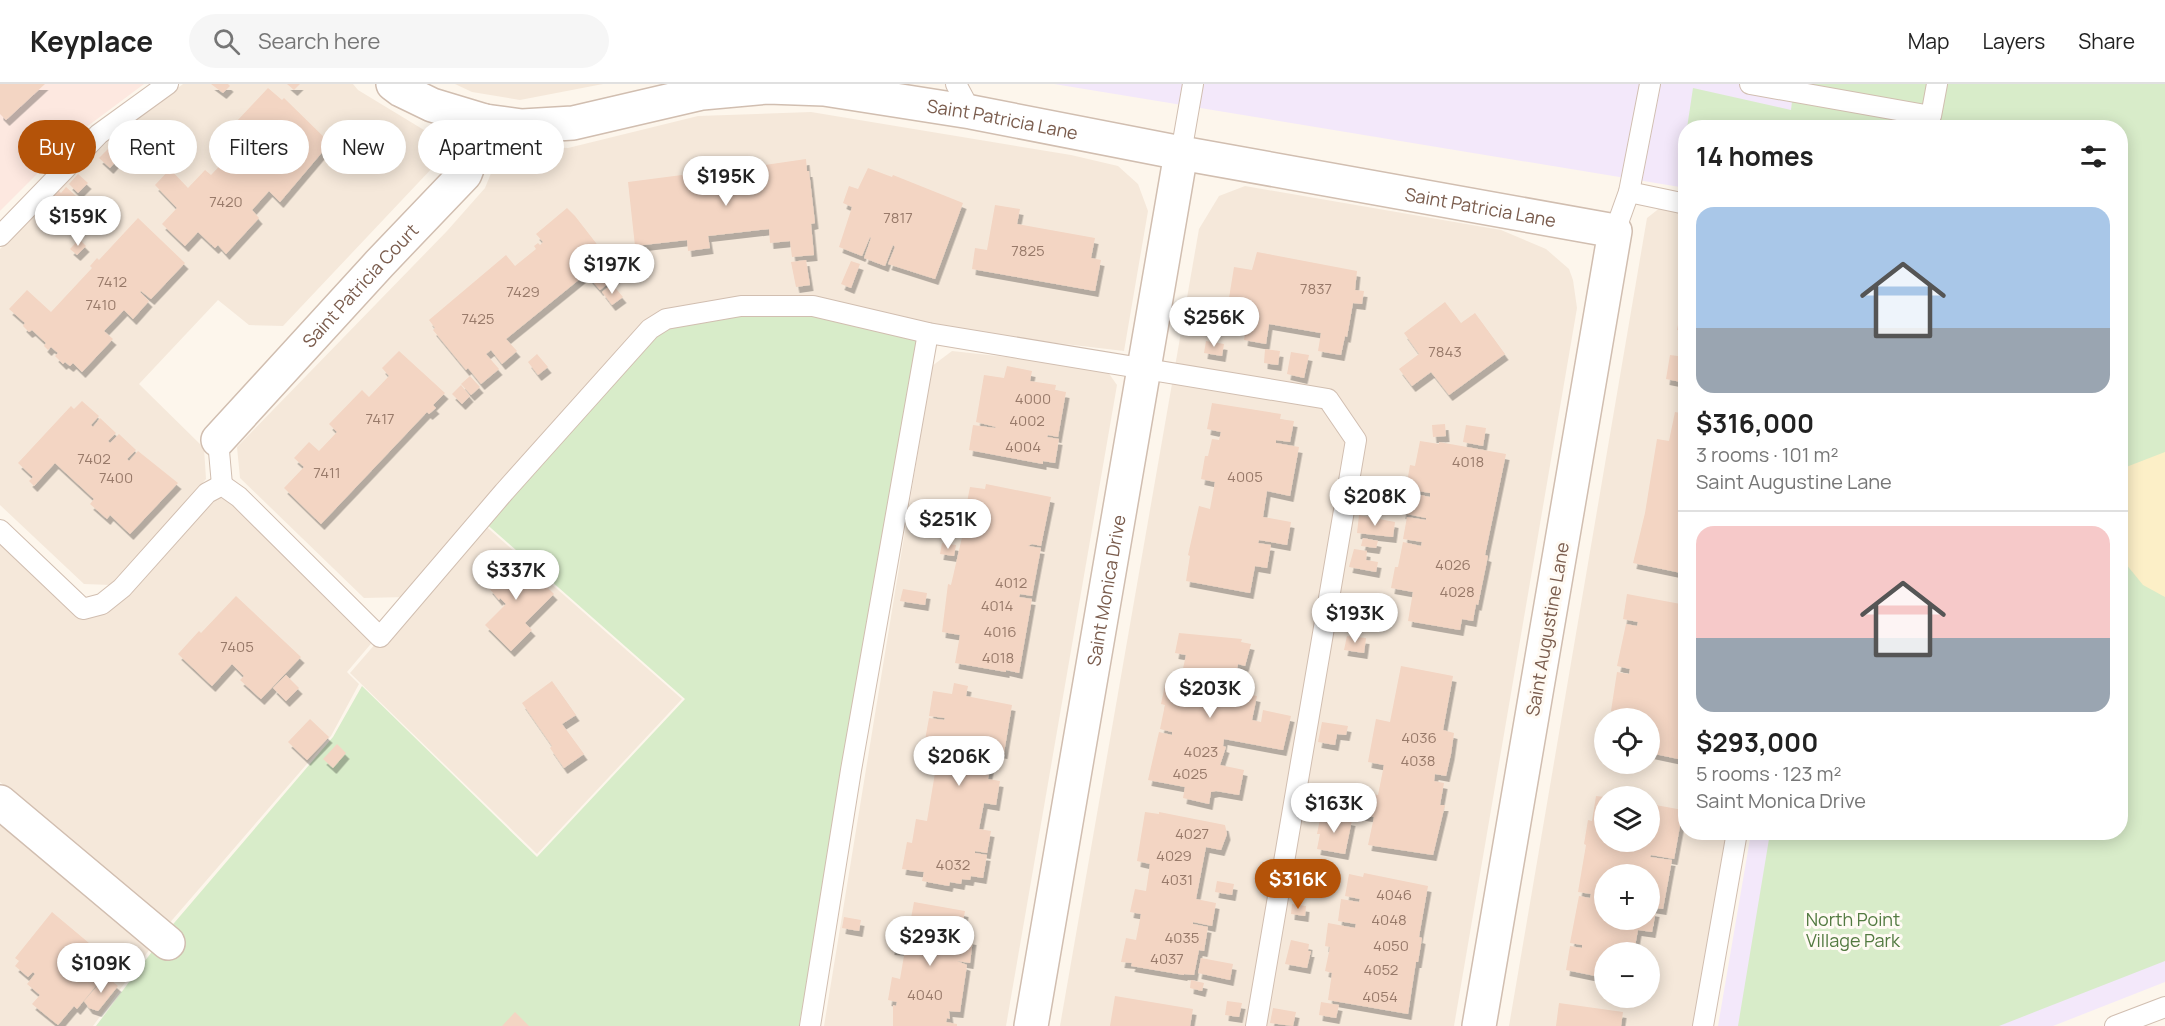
<!DOCTYPE html>
<html lang="en">
<head>
<meta charset="utf-8">
<style>
  :root { --surface:#fff; --page:#f6f6f6; --text:#222; --muted:#767676; --line:#e0e0e0; --accent:#b45309 }
  body { margin:0; font-family:Manrope,sans-serif; background:var(--page); color:var(--text); height:100vh; display:flex; flex-direction:column; font-size:22px; white-space:nowrap }
  * { box-sizing:border-box; margin:0 }
  p { font-size:20px; color:var(--muted) }
  .icon { flex:none; width:33px; height:33px; fill:none; stroke:currentColor; stroke-width:2; stroke-linecap:round; stroke-linejoin:round }
  .map { position:relative; flex:1; overflow:hidden }
  .side { position:absolute; left:1678px; top:36px; width:450px; height:720px; display:flex; flex-direction:column; background:var(--surface); border-radius:24px; box-shadow:0 3px 15px #0003 }
  .side>* { flex:none }
  .banner { position:absolute; left:18px; top:36px; width:570px; height:54px; display:flex; gap:12px }
  .fabs { position:absolute; left:1594px; top:624px; display:grid; gap:12px }
  .fabs a { display:grid; place-items:center; width:66px; height:66px; border-radius:50%; background:var(--surface); box-shadow:0 3px 15px #0003; font-size:30px }
  .price { position:absolute; translate:-50% -51px; padding:0 14px; border-radius:21px; background:#fff; color:#222; font-size:20px; line-height:39px; filter:drop-shadow(0 2px 3px #0008) }
  .price::after { content:''; position:absolute; left:50%; top:36px; width:18px; height:14px; margin-left:-9px; background:inherit; clip-path:polygon(0 0,100% 0,50% 100%) }
  .price.current { background:var(--accent); color:#fff }
  ul { padding:0; list-style:none }
  li { display:grid; align-content:center; gap:12px; height:318px; padding:0 18px }
  li+li { border-top:2px solid var(--line) }
  li span { display:grid; place-items:center; height:186px; border-radius:18px; color:#555 }
  li>.icon { margin-inline-start:auto }
  span .icon { width:108px; height:108px; fill:#fffc; stroke-width:1 }
  li b { font-size:26px }
  h2 { display:flex; justify-content:space-between; align-items:center; height:72px; padding:0 18px; font-size:26px }
  .chip { padding:0 21px; border-radius:27px; background:var(--surface); box-shadow:0 3px 15px #0003; font-size:21px; line-height:54px }
  .chip.current { background:var(--accent); color:#fff }
  header { display:flex; align-items:center; gap:36px; box-sizing:border-box; height:84px; padding:0 30px; background:var(--surface); border-bottom:2px solid var(--line) }
  header strong { font-size:28px }
  nav { display:flex; gap:33px; margin-inline-start:auto; font-size:21px }
  .search { width:420px; height:54px; background:var(--page); display:flex; align-items:center; gap:15px; box-sizing:border-box; padding:0 21px; border-radius:33px; color:var(--muted); font-size:22px }
  .map>svg:first-child { display:block }
</style>
</head>
<body>
<header>
<strong>Keyplace</strong>
<div class="search"><svg class="icon" aria-label="search" viewBox="0 0 24 24"><circle cx="10" cy="10" r="6"/><path d="M15 15l6 6"/></svg>Search here</div>
<nav><a>Map</a><a>Layers</a><a>Share</a></nav>
</header>
<div class="map">
<svg width="2165" height="942" viewBox="0 0 2165 942">
  <defs>
    <filter id="shadow"><feDropShadow dx="3.5" dy="6" stdDeviation="0" flood-color="#0004"/></filter>
  </defs>
  <rect width="100%" height="100%" fill="#fdf6ec"/>
  <!-- residential -->
  <g fill="#f5e8da" fill-rule="evenodd">
    <polygon points="183,0 353,0 358,6 452,63 283,242 249,241 218,216 139,300 204,364 206,395 111,501 84,500 0,421 0,165 106,59"/>
    <polygon points="455,0 603,0 520,16 472,8"/>
    <polygon points="811,28 1071,71 1118,82 1138,100 1148,127 1124,267 931,244 740,217 406,513 364,514 240,394 237,363 447,147 485,104 503,60 568,64 698,32"/>
    <polygon points="1245,102 1501,146 1546,165 1569,185 1573,196 1577,224 1454,942 1060,942 1199,145 1219,112"/>
    <path d="M1661 123 1686 129V748L1726 749 1693 942H1509L1647 134ZM1605 634H1650V680H1605ZM1605 712H1650V758H1605ZM1605 790H1650V836H1605ZM1605 868H1650V914H1605Z"/>
    <polygon points="952,267 1105,284 1117,301 1006,942 824,942 932,282"/>
    <polygon points="221,407 375,555 347,588 359,600 331,652 167,842 0,698 0,452 88,535 123,516"/>
    <polygon points="481,438 682,615 537,770 350,589"/>
    <polygon points="0,724 158,854 93,942 0,942"/>
  </g>
  <!-- commercial -->
  <polygon fill="#fde8e0" points="0,0 144,0 77,50 0,127"/>
  <!-- education -->
  <polygon fill="#f3e8fa" points="1054,0 2165,0 2165,898 2053,942 1718,942 1751,749 2121,748 2121,44 1686,44 1686,104"/>
  <!-- green -->
  <g fill="#d8ecc9">
    <polygon points="1794,0 2165,0 2165,877 1999,942 1738,942 1770,749 2121,748 2121,44 1687,44 1693,4 1791,26"/>
    <polygon points="812,225 921,251 799,942 96,942 169,845 333,653 362,602 537,773 685,615 483,437 668,237"/>
  </g>
  <!-- sand -->
  <polygon fill="#fcefc7" points="2165,368 2165,513 2143,501 2121,474 2121,385"/>
  <!-- building -->
  <g fill="#f3d5c3" filter="url(#shadow)">
    <polygon points="0,0 45,0 6,36 0,30"/>
    <polygon points="211,0 228,0 230,2 223,9"/>
    <polygon points="287,0 300,0 294,6"/>
    <polygon points="268,4 282,16 284,14 330,59 280,118 269,107 252,126 259,134 226,170 218,161 215,164 198,148 185,162 162,140 177,124 155,101 170,85 188,104 205,86 211,91 232,69 222,59 234,45 245,55 250,51 236,38"/>
    <polygon points="108,65 118,75 110,84 99,74"/>
    <polygon points="806,75 807,87 809,87 815,139 811,140 814,171 792,173 790,157 770,159 769,145 708,152 710,164 688,167 687,156 635,162 628,98 705,88 706,100 710,99 708,89 729,87 730,97 760,94 758,82"/>
    <polygon points="868,84 892,93 893,91 963,119 935,195 888,180 895,163 893,161 885,182 864,174 871,154 870,153 862,172 839,163 852,123 843,119 849,102 858,105"/>
    <polygon points="78,90 88,99 78,109 69,100"/>
    <polygon points="66,103 76,112 71,118 65,113 81,129 71,140 47,118 58,106 61,109"/>
    <polygon points="995,121 1020,125 1017,140 1095,154 1091,174 1101,176 1095,207 972,185 975,164 987,166"/>
    <polygon points="567,124 575,132 620,190 600,206 586,190 506,255 517,267 502,280 491,266 486,270 499,285 481,300 468,284 466,286 433,246 435,244 429,236 506,171 515,182 536,165 534,162 538,159 540,161 543,158 536,150"/>
    <polygon points="138,134 185,179 151,215 141,207 140,208 149,217 133,235 124,226 104,247 113,255 82,288 73,279 70,282 65,278 63,280 55,272 58,269 51,263 48,266 44,262 46,259 32,246 29,248 23,242 25,239 9,225 27,206 51,228 92,184 90,182 97,174 99,176"/>
    <polygon points="79,155 86,162 77,171 70,165"/>
    <polygon points="1257,168 1357,187 1355,206 1364,207 1362,220 1353,219 1347,253 1345,252 1341,271 1318,267 1321,249 1269,240 1266,260 1244,256 1247,237 1243,236 1247,217 1229,214 1234,183 1252,186"/>
    <polygon points="806,176 810,201 796,203 791,178"/>
    <polygon points="851,177 860,180 851,204 841,200"/>
    <polygon points="612,200 623,213 612,221 602,208"/>
    <polygon points="1685,200 1686,201 1686,220 1682,219"/>
    <polygon points="1445,218 1461,239 1475,229 1505,270 1449,311 1431,288 1412,302 1399,285 1419,270 1404,249"/>
    <polygon points="1680,230 1686,231 1686,248 1677,246"/>
    <polygon points="1206,257 1224,260 1222,272 1204,269"/>
    <polygon points="1265,265 1280,267 1278,281 1264,279"/>
    <polygon points="399,267 445,309 433,321 436,324 429,330 427,328 321,440 284,404 304,383 294,374 309,358 319,367 337,348 329,340 362,306 369,313 389,292 382,284"/>
    <polygon points="1291,268 1309,271 1304,294 1287,290"/>
    <polygon points="537,270 548,283 538,291 528,278"/>
    <polygon points="1670,271 1686,273 1686,299 1666,295"/>
    <polygon points="1007,282 1032,287 1030,297 1056,301 1055,306 1066,308 1058,353 1048,351 1047,353 1059,355 1055,379 1043,377 1043,380 969,366 973,341 995,344 996,343 976,338 984,291 1004,294"/>
    <polygon points="470,292 480,303 471,311 461,300"/>
    <polygon points="461,301 470,312 462,320 452,310"/>
    <polygon points="82,317 99,332 91,341 93,343 100,334 116,349 108,357 110,359 119,350 136,366 127,375 129,377 138,367 178,399 130,450 110,431 107,435 90,420 94,415 55,379 34,402 29,397 33,393 18,379 71,322 74,325"/>
    <polygon points="1212,319 1281,330 1280,335 1294,337 1290,358 1276,356 1276,359 1299,363 1290,412 1267,407 1263,433 1291,438 1287,461 1259,456 1258,459 1271,461 1267,484 1255,482 1250,509 1186,497 1190,472 1188,471 1199,422 1210,425 1215,398 1201,395 1205,372 1208,372 1212,355 1219,356 1221,348 1207,345"/>
    <polygon points="1675,328 1686,330 1686,490 1633,479 1645,429 1657,355 1669,357"/>
    <polygon points="1445,340 1446,352 1433,353 1432,341"/>
    <polygon points="1466,341 1486,344 1483,362 1463,358"/>
    <polygon points="1420,357 1439,360 1439,358 1506,370 1485,471 1488,472 1478,521 1476,520 1473,537 1462,535 1460,546 1408,537 1413,508 1391,504 1395,483 1398,483 1403,458 1421,462 1422,458 1403,455 1407,433 1426,436 1426,434 1402,429 1406,408 1430,413 1430,409 1406,405 1410,381 1415,382"/>
    <polygon points="986,400 1051,413 1041,462 1032,460 1028,462 1041,464 1032,512 1020,510 1019,513 1032,515 1019,589 1006,586 1006,588 955,579 960,551 942,548 948,500 951,501 963,449 960,448 965,424 981,428 981,426 966,423 970,403 985,405"/>
    <polygon points="1359,431 1395,438 1393,453 1357,449"/>
    <polygon points="1363,454 1378,457 1376,464 1361,462"/>
    <polygon points="942,459 956,461 954,472 940,470"/>
    <polygon points="1354,465 1367,467 1366,476 1378,478 1376,488 1349,483"/>
    <polygon points="506,473 513,479 518,474 554,510 525,539 532,546 511,567 485,541 506,520 500,514 499,516 489,504 495,498 488,491"/>
    <polygon points="903,505 927,509 925,521 900,517"/>
    <polygon points="1627,510 1686,521 1686,652 1683,676 1650,669 1650,634 1618,634 1618,629 1611,627 1617,588 1629,590 1630,585 1617,582 1626,540 1637,542 1638,538 1623,535"/>
    <polygon points="236,512 301,573 261,615 240,596 244,592 232,580 212,602 178,570 199,547 201,549"/>
    <polygon points="1179,549 1242,555 1241,558 1251,560 1245,582 1238,580 1233,607 1257,612 1252,636 1261,638 1263,626 1291,632 1283,666 1224,655 1223,662 1226,663 1220,681 1244,686 1239,711 1216,707 1211,708 1209,720 1183,714 1185,703 1148,696 1159,648 1172,651 1172,648 1160,645 1165,621 1161,620 1166,596 1180,598 1186,571 1175,569"/>
    <polygon points="1347,552 1366,554 1364,569 1344,566"/>
    <polygon points="1401,582 1453,592 1443,646 1454,649 1451,670 1446,692 1435,690 1434,697 1444,699 1440,721 1445,721 1433,771 1368,761 1374,733 1357,730 1361,708 1378,711 1384,681 1368,678 1376,635 1390,638"/>
    <polygon points="286,591 299,604 286,617 273,604"/>
    <polygon points="552,597 576,631 562,640 584,670 564,684 550,664 552,662 522,619"/>
    <polygon points="954,599 968,602 966,612 1012,621 1004,669 993,667 988,695 1000,697 996,721 984,719 979,745 991,747 987,769 975,767 975,769 987,771 983,794 971,792 970,796 962,795 961,800 950,798 949,802 922,797 924,788 902,785 907,758 912,759 916,735 927,737 940,659 925,656 929,634 944,636 945,634 929,632 933,607 952,610"/>
    <polygon points="310,635 329,653 307,676 288,658"/>
    <polygon points="1322,638 1348,642 1346,651 1337,650 1335,661 1318,658"/>
    <polygon points="337,660 346,669 333,684 323,675"/>
    <polygon points="1596,712 1605,713 1605,758 1650,758 1650,720 1683,726 1674,775 1651,771 1650,773 1672,776 1663,825 1650,823 1650,790 1605,790 1605,836 1650,836 1650,826 1656,827 1652,848 1638,846 1634,868 1605,868 1605,894 1566,886 1570,862 1582,864 1582,861 1570,859 1579,812 1590,814 1591,810 1578,808 1586,761 1584,760 1588,736 1592,737"/>
    <polygon points="1145,728 1159,730 1159,728 1225,741 1227,750 1221,766 1206,763 1196,815 1216,819 1212,842 1193,838 1193,840 1208,843 1204,867 1199,866 1194,891 1184,890 1184,891 1131,882 1132,879 1121,878 1126,854 1136,856 1141,830 1130,828 1135,805 1146,807 1150,780 1137,777"/>
    <polygon points="1321,730 1352,736 1345,770 1317,765 1320,750 1317,750"/>
    <polygon points="1364,789 1428,802 1419,853 1422,854 1418,878 1416,878 1408,930 1328,916 1332,889 1325,887 1330,863 1325,862 1328,839 1355,844 1356,840 1338,837 1341,815 1359,818 1360,815 1345,812 1349,790 1363,793"/>
    <polygon points="1217,797 1234,800 1232,811 1215,808"/>
    <polygon points="914,818 965,827 960,853 973,855 970,879 957,877 967,881 960,928 949,927 950,935 947,934 946,938 957,940 957,942 893,942 893,921 896,922 897,918 888,916 892,893 900,895 905,866 891,865 895,842 909,845"/>
    <polygon points="1292,820 1306,822 1305,832 1291,830"/>
    <polygon points="52,828 114,880 77,925 74,922 58,941 32,920 40,911 27,900 35,890 33,888 28,893 15,882 19,877 15,874"/>
    <polygon points="844,833 861,836 859,847 842,844"/>
    <polygon points="1291,856 1309,860 1308,867 1311,867 1307,884 1285,880"/>
    <polygon points="1201,874 1233,880 1230,896 1198,889"/>
    <polygon points="106,892 118,902 98,927 89,924 84,917"/>
    <polygon points="1191,896 1204,899 1202,907 1190,904"/>
    <polygon points="1115,912 1193,925 1190,942 1110,942"/>
    <polygon points="1227,917 1242,919 1239,933 1225,931"/>
    <polygon points="1321,918 1339,921 1336,934 1319,931"/>
    <polygon points="1559,919 1623,928 1621,942 1556,942"/>
    <polygon points="1273,924 1296,928 1293,942 1270,939"/>
    <polygon points="515,928 529,942 502,942"/>
  </g>
  <g fill="none" stroke-linecap="round" stroke-linejoin="round">
    <defs>
      <g id="lane">
        <polyline points="956,0 971,28"/>
        <polyline points="1750,0 1931,32 1937,0"/>
        <polyline points="1181,69 1193,0"/>
        <polyline points="1629,108 1686,120"/>
        <polyline points="1615,147 1629,108 1650,0"/>
        <polyline points="0,152 99,50 168,0"/>
        <polyline points="218,356 222,401"/>
        <polyline points="0,446 83,525 102,520 122,504 207,409 222,401 239,413 380,553 504,408 650,245 666,235 741,222 813,222 928,249 1328,315 1356,356 1256,942"/>
        <polyline points="810,942 851,686 928,249"/>
        <polyline points="1703,942 1737,748"/>
        <polyline points="2115,942 2165,923"/>
      </g>
      <g id="street">
        <path id="s1" d="M393 0 401 6 432 21 485 37 522 42 573 39 702 9 768 3 824 5 971 28 1181 69 1615 147 1479 942"/>
        <path id="s2" d="M218 356 379 180 465 90 485 37"/>
        <polyline points="0,718 168,859"/>
        <path id="s3" d="M1031 942 1181 69"/>
      </g>
    </defs>
    <!-- lane casing -->
    <use href="#lane" stroke="#d1beb0" stroke-width="22"/>
    <!-- street casing -->
    <use href="#street" stroke="#d1beb0" stroke-width="36"/>
    <!-- lane -->
    <use href="#lane" stroke="#fff" stroke-width="20"/>
    <!-- street -->
    <use href="#street" stroke="#fff" stroke-width="33"/>
  </g>
  <g text-anchor="middle" dominant-baseline="central" stroke-width="6" stroke-linejoin="round" paint-order="stroke">
    <!-- number labels -->
    <g font-size="15" fill="#987a6a">
      <text x="226" y="117">7420</text>
      <text x="898" y="133">7817</text>
      <text x="1028" y="166">7825</text>
      <text x="112" y="197">7412</text>
      <text x="1316" y="204">7837</text>
      <text x="523" y="207">7429</text>
      <text x="101" y="220">7410</text>
      <text x="478" y="234">7425</text>
      <text x="1445" y="267">7843</text>
      <text x="1033" y="314">4000</text>
      <text x="380" y="334">7417</text>
      <text x="1027" y="336">4002</text>
      <text x="1023" y="362">4004</text>
      <text x="94" y="374">7402</text>
      <text x="1468" y="377">4018</text>
      <text x="327" y="388">7411</text>
      <text x="1245" y="392">4005</text>
      <text x="116" y="393">7400</text>
      <text x="1453" y="480">4026</text>
      <text x="1011" y="498">4012</text>
      <text x="1457" y="507">4028</text>
      <text x="997" y="521">4014</text>
      <text x="1000" y="547">4016</text>
      <text x="237" y="562">7405</text>
      <text x="998" y="573">4018</text>
      <text x="1419" y="653">4036</text>
      <text x="1201" y="667">4023</text>
      <text x="1418" y="676">4038</text>
      <text x="1190" y="689">4025</text>
      <text x="1192" y="749">4027</text>
      <text x="1174" y="771">4029</text>
      <text x="953" y="780">4032</text>
      <text x="1177" y="795">4031</text>
      <text x="1394" y="810">4046</text>
      <text x="1389" y="835">4048</text>
      <text x="1182" y="853">4035</text>
      <text x="1391" y="861">4050</text>
      <text x="1167" y="874">4037</text>
      <text x="1381" y="885">4052</text>
      <text x="925" y="910">4040</text>
      <text x="1380" y="912">4054</text>
    </g>
    <!-- street labels -->
    <g font-size="18" fill="#7a5c4d" stroke="#fffaf3">
      <text stroke="none"><textPath href="#s1" startOffset="624">Saint Patricia Lane</textPath></text>
      <text stroke="none"><textPath href="#s1" startOffset="1110">Saint Patricia Lane</textPath></text>
      <text stroke="none"><textPath href="#s2" startOffset="210">Saint Patricia Court</textPath></text>
      <text stroke="none"><textPath href="#s3" startOffset="442">Saint Monica Drive</textPath></text>
      <text transform="translate(1547 545) rotate(-80)">Saint Augustine Lane</text>
    </g>
    <!-- park labels -->
    <g font-size="18" fill="#537a41" stroke="#fffaf3">
      <text x="1853" y="835">North Point<tspan x="1853" dy="21">Village Park</tspan></text>
    </g>
  </g>
</svg>
<div class="fabs">
<a><svg class="icon" aria-label="locate" viewBox="0 0 24 24"><circle cx="12" cy="12" r="6"/><path d="M12 2v4M12 18v4M2 12h4M18 12h4"/></svg></a>
<a><svg class="icon" aria-label="layers" viewBox="0 0 24 24"><path d="M12 4l9 5-9 5-9-5zM3 14l9 5 9-5"/></svg></a>
<a>+</a>
<a>−</a>
</div>
<b class="price" style="left:726px;top:123px">$195K</b>
<b class="price" style="left:78px;top:163px">$159K</b>
<b class="price" style="left:612px;top:211px">$197K</b>
<b class="price" style="left:1214px;top:264px">$256K</b>
<b class="price" style="left:1375px;top:443px">$208K</b>
<b class="price" style="left:948px;top:466px">$251K</b>
<b class="price" style="left:516px;top:517px">$337K</b>
<b class="price" style="left:1355px;top:560px">$193K</b>
<b class="price" style="left:1210px;top:635px">$203K</b>
<b class="price" style="left:959px;top:703px">$206K</b>
<b class="price" style="left:1334px;top:750px">$163K</b>
<b class="price current" style="left:1298px;top:826px">$316K</b>
<b class="price" style="left:930px;top:883px">$293K</b>
<b class="price" style="left:101px;top:910px">$109K</b>
<div class="banner">
<a class="chip current">Buy</a>
<a class="chip">Rent</a>
<a class="chip">Filters</a>
<a class="chip">New</a>
<a class="chip">Apartment</a>
</div>
<section class="side">
<h2>14 homes<svg class="icon" aria-label="filters" viewBox="0 0 24 24"><path d="M4 7h16M4 17h16"/><circle cx="9" cy="7" r="2"/><circle cx="15" cy="17" r="2"/></svg></h2>
<ul>
<li><span style="background:linear-gradient(#a9c7e8 65%,#9aa5b1 0)"><svg class="icon" aria-label="home" viewBox="0 0 24 24"><path d="M3 11l9-7 9 7M6 9v11h12V9"/></svg></span><div><b>$316,000</b><p>3 rooms · 101 m²</p><p>Saint Augustine Lane</p></div></li>
<li><span style="background:linear-gradient(#f6c9c9 60%,#9aa5b1 0)"><svg class="icon" aria-label="home" viewBox="0 0 24 24"><path d="M3 11l9-7 9 7M6 9v11h12V9"/></svg></span><div><b>$293,000</b><p>5 rooms · 123 m²</p><p>Saint Monica Drive</p></div></li>
</ul>
</section>
</div>
</body>
</html>
